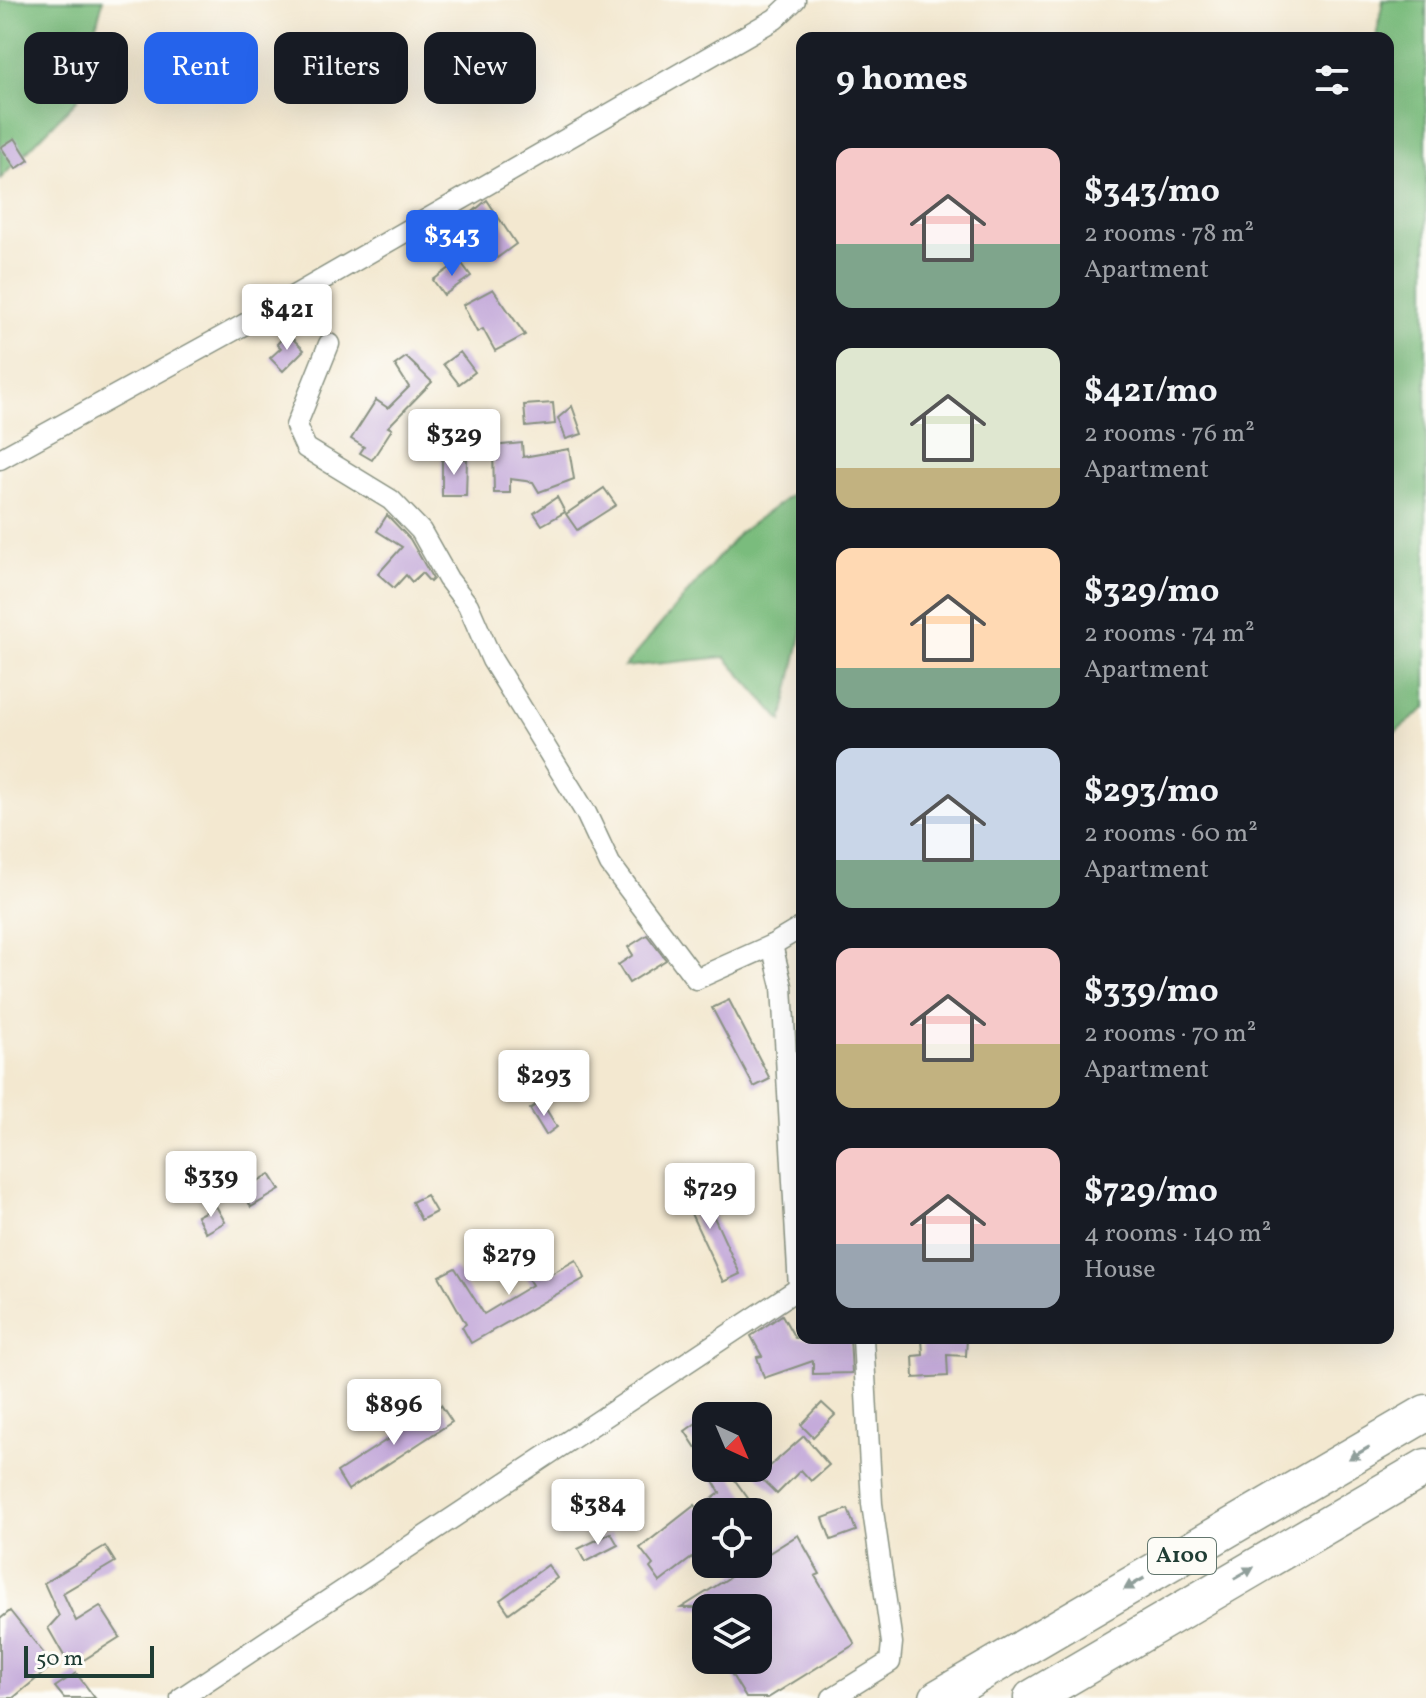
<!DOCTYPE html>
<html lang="en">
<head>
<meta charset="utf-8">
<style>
  :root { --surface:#171b24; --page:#242831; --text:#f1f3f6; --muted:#9ea1a6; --accent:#2563eb }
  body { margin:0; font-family:Vollkorn,serif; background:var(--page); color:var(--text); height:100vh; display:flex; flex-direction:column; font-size:30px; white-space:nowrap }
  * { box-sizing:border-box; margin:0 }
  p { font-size:26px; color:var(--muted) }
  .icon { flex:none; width:44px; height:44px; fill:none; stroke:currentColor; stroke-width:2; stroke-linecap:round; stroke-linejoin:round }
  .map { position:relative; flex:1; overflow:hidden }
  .side { position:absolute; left:796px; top:32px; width:598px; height:1312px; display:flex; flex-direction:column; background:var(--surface); border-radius:16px; box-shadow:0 8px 32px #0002 }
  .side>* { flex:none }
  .guide { position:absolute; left:24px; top:32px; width:652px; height:72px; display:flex; gap:16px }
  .needle { width:52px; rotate:136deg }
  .controls { position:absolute; left:692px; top:1402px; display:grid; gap:16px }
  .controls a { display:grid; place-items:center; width:80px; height:80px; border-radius:16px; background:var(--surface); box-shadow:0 8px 32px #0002; font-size:40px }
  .scale { position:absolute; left:24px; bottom:20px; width:130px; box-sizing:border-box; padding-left:8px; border:4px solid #1f3d34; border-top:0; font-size:22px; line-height:28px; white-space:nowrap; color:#1f3d34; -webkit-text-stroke:6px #fdfcf7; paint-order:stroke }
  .price { position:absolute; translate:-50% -68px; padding:0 18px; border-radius:8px; background:#fff; color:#222; font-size:26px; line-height:52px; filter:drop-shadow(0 2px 4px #0008) }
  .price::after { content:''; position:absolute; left:50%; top:48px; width:24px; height:18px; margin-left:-12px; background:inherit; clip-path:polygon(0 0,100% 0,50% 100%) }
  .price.selected { background:var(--accent); color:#fff }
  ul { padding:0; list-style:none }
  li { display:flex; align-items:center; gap:24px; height:200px; padding:0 40px }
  li span { display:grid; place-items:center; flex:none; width:224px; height:160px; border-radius:16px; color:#555 }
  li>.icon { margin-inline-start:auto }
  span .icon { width:96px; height:96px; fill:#fffc; stroke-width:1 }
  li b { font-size:34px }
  h2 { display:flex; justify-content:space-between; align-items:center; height:96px; padding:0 40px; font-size:34px }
  .tag { padding:0 28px; border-radius:16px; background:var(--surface); box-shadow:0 8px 32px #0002; font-size:28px; line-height:72px }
  .tag.selected { background:var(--accent); color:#fff }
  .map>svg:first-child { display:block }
</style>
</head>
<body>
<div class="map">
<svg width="1426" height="1698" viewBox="0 0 1426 1698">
  <rect width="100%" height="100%" fill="#fdfcf7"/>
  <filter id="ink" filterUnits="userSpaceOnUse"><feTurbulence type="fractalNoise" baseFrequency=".0125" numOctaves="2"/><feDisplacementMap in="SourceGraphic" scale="16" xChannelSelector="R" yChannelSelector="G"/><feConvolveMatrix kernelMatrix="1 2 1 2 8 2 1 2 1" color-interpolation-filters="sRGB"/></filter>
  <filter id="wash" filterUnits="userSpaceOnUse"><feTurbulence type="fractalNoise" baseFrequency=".006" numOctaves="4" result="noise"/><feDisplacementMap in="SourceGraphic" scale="32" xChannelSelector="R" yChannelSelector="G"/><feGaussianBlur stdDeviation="1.8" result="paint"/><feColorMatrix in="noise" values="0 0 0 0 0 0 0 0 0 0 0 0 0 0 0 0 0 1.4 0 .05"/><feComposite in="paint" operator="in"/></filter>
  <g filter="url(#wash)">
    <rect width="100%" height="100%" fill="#f3e8d0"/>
    <!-- forest -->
    <g fill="#7abc7d" stroke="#4c7c58" stroke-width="2">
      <polygon points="0,0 103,0 77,100 0,179"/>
      <polygon points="1383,0 1426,0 1426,708 1388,738 1388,38 1376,38"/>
      <polygon points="802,487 802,632 782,721 725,657 624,667 739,533"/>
    </g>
    <g id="blocks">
      <!-- building -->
      <g fill="#c5abda">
        <polygon points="15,138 29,160 16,169 1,147"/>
        <polygon points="487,200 516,244 497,258 468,216"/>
        <polygon points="460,261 471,276 444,295 433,280"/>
        <polygon points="493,289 525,335 495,351 483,329 477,332 463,305"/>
        <polygon points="287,333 304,350 283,371 270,358 281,348 277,344"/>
        <polygon points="460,352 475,372 459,384 443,364"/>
        <polygon points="406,357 432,382 388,427 392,429 372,460 360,453 364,447 351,439 376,400 388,408 409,387 395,365"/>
        <polygon points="553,403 555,424 526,427 524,405"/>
        <polygon points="572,406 582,434 566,439 558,418"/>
        <rect x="468" y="429" width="26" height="15"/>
        <polygon points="522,443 523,457 569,449 574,479 539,492 533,482 510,479 510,493 494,493 493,446"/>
        <polygon points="442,459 467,459 466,496 442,496"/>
        <polygon points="604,488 616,505 577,530 566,514"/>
        <polygon points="557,497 565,512 542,525 534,513"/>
        <polygon points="387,515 410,539 433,579 430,582 422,573 412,582 406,575 394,588 378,574 402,547 377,531"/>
        <polygon points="647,935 666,960 629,983 618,965 633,955 628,947"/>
        <polygon points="729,1000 770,1079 754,1087 712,1008"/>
        <polygon points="541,1101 557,1127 546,1135 530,1109"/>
        <polygon points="270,1174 280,1190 251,1207 242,1190"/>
        <polygon points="697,1180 740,1274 723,1282 679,1188"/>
        <polygon points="426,1195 436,1212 421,1220 412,1202"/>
        <polygon points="216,1206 225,1222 206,1233 197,1216"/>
        <polygon points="532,1254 546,1277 576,1260 585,1278 471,1343 462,1327 466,1324 439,1276 455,1268 484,1314 532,1285 518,1263"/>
        <polygon points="782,1315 795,1338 850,1338 852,1373 813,1374 813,1361 764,1378 757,1357 762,1356 751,1336"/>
        <polygon points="922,1338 967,1338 966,1356 947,1355 948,1376 914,1378 913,1356 923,1355"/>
        <polygon points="822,1403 835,1415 813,1437 801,1425"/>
        <polygon points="441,1405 452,1422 348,1490 337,1472"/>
        <polygon points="706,1416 706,1439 696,1448 685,1431"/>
        <polygon points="804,1436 829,1465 811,1481 801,1470 777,1494 750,1468 768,1468"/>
        <polygon points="706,1468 726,1468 758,1512 706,1512 706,1547 660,1582 650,1568 653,1565 640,1548 695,1505 698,1509 720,1493"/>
        <polygon points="848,1509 856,1531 831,1540 823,1518"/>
        <polygon points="611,1533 618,1545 585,1562 578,1549"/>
        <polygon points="798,1535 820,1574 815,1576 855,1644 768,1698 746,1698 729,1670 746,1660 758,1660 758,1608 681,1608 751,1564 758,1564 758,1560"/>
        <polygon points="105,1546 115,1562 63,1593 76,1621 100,1606 120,1637 71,1668 48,1628 59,1616 44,1583"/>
        <polygon points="548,1565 557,1578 509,1613 500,1600"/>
        <polygon points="10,1611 53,1665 13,1698 0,1698 0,1619"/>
        <polygon points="76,1673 95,1698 64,1698 55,1687"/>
      </g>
    </g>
  </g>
  <g filter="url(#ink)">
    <use href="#blocks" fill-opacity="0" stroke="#899282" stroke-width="2"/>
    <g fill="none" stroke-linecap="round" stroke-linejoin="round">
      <defs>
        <g id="minor">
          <polyline points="329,344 296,426 306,448 391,500 421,531 448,579 468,605 492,660 586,813 610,864 696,979 772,945 802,927"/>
          <polyline points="0,459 238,328 775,19 795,0"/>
          <polyline points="181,1698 799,1288 782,986 772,945"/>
          <polyline points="832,1698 890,1662 892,1643 872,1504 863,1338"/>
        </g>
        <g id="motorway">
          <polyline points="938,1698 1426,1413"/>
          <polyline points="1032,1698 1426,1467"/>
        </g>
      </defs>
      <!-- minor casing -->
      <use href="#minor" stroke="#899282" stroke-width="23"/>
      <!-- motorway casing -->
      <use href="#motorway" stroke="#899282" stroke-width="39"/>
      <!-- minor -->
      <use href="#minor" stroke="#fff" stroke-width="20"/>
      <!-- motorway -->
      <use href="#motorway" stroke="#fff" stroke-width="36"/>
    </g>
    <!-- one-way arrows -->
    <defs><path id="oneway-solid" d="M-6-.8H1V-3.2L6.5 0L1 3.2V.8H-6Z" transform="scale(2)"/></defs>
    <g fill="#8f9e9a">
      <use href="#oneway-solid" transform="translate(1359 1453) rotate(150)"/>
      <use href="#oneway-solid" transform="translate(1244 1573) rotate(-30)"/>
      <use href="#oneway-solid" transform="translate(1134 1584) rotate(150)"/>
    </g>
  </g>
  <g text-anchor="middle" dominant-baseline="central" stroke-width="8" stroke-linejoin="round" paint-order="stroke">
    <!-- shield labels -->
    <rect fill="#fdfcf7" stroke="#62766e" stroke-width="2" x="1148" y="1538" width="68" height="36" rx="6"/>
    <g font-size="22" font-weight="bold" fill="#1f3d34">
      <text x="1182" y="1556">A100</text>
    </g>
  </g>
</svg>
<div class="controls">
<a><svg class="needle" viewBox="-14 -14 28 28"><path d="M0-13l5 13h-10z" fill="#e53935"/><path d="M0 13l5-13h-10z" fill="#9ea1a6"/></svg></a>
<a><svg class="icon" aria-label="locate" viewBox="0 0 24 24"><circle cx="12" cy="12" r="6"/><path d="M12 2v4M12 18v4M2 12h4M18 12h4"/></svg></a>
<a><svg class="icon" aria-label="layers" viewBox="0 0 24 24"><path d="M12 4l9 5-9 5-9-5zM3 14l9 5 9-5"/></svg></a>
</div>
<div class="scale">50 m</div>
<b class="price selected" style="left:452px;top:278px">$343</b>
<b class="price" style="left:287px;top:352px">$421</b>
<b class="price" style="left:454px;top:477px">$329</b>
<b class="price" style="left:544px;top:1118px">$293</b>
<b class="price" style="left:211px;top:1219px">$339</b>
<b class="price" style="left:710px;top:1231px">$729</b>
<b class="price" style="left:509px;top:1297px">$279</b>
<b class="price" style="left:394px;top:1447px">$896</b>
<b class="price" style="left:598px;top:1547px">$384</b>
<div class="guide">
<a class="tag">Buy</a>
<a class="tag selected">Rent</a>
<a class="tag">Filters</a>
<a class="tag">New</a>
</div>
<section class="side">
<h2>9 homes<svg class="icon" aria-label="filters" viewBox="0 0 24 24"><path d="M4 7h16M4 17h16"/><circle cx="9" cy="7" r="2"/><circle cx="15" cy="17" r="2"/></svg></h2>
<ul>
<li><span style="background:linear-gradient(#f6c9c9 60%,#7fa58c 0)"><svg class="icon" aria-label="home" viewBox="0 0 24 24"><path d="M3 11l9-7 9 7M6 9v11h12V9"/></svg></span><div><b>$343/mo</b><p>2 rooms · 78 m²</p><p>Apartment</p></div></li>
<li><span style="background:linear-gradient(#dfe7d0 75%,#c2b280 0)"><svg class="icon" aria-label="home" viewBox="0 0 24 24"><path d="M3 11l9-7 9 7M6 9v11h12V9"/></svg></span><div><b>$421/mo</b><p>2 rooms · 76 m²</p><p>Apartment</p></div></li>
<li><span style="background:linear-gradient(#ffd9b3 75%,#7fa58c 0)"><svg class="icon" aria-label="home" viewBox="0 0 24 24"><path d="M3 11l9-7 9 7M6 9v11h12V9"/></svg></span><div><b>$329/mo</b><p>2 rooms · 74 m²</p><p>Apartment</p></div></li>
<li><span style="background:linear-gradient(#c9d6e8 70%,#7fa58c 0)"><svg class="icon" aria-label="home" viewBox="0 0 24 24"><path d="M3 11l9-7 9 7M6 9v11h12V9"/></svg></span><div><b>$293/mo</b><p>2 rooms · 60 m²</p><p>Apartment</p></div></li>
<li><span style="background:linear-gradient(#f6c9c9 60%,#c2b280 0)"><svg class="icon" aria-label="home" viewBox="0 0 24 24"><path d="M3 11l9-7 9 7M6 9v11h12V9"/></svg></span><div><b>$339/mo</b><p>2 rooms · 70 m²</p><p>Apartment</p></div></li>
<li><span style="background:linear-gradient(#f6c9c9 60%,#9aa5b1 0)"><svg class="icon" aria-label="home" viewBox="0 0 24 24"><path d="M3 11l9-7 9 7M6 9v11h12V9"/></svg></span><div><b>$729/mo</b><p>4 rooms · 140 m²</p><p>House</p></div></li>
</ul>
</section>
</div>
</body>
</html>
